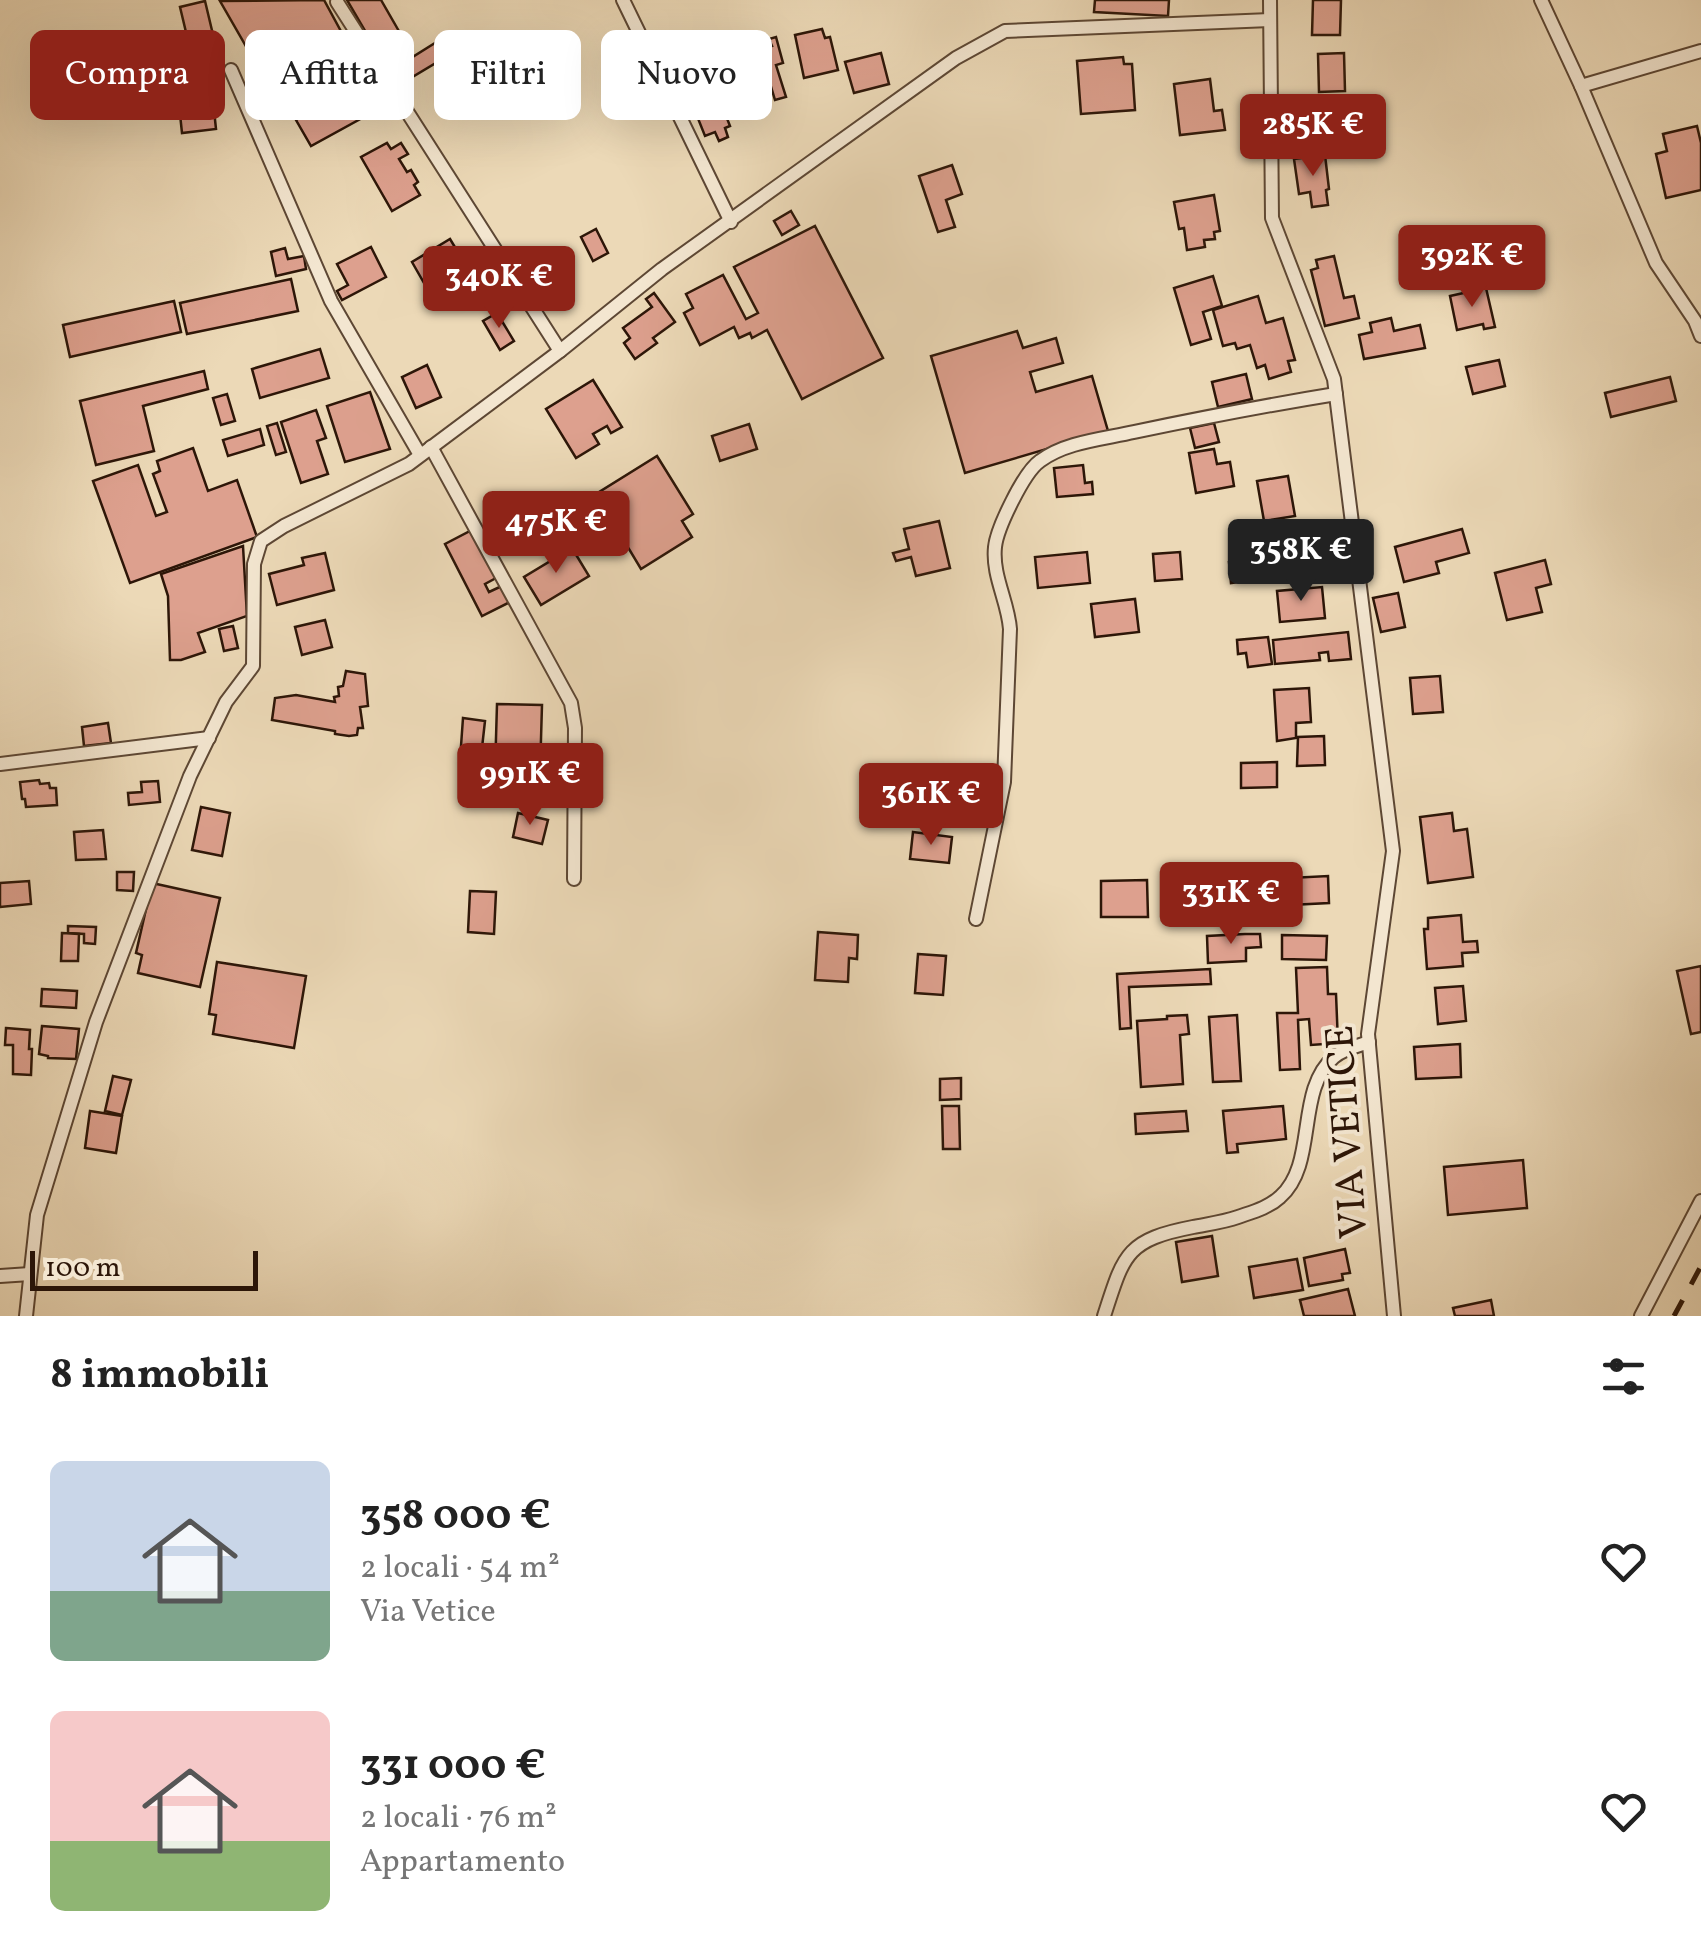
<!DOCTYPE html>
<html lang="it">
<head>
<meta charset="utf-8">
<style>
  :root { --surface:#fff; --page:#f6f6f6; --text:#222; --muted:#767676; --accent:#8f2418 }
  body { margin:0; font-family:Vollkorn,serif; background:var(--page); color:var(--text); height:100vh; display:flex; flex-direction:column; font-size:38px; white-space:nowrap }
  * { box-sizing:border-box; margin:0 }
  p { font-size:32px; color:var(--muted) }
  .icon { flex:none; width:55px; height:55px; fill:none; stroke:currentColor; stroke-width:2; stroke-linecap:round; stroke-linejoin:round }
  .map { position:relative; height:1316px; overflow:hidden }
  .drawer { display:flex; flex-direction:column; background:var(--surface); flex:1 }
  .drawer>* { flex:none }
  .hud { position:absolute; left:30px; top:30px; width:1000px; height:90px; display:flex; gap:20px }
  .scale { position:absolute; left:30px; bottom:25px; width:228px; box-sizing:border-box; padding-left:10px; border:5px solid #2d1608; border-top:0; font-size:28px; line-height:35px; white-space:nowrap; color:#2d1608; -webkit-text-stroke:8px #f3e6d0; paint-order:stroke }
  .price { position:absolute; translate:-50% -85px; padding:0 22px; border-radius:10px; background:var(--accent); color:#fff; font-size:32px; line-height:65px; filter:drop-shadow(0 2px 5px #0008) }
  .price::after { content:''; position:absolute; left:50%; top:60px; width:30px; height:22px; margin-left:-15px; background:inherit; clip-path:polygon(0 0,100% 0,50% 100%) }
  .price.current { background:#222; color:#fff }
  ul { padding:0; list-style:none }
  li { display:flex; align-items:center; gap:30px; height:250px; padding:0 50px }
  li span { display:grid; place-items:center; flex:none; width:280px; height:200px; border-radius:15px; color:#555 }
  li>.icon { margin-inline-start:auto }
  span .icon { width:120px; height:120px; fill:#fffc; stroke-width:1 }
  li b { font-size:42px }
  h2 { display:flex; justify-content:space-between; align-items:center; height:120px; padding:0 50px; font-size:42px }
  .chip { padding:0 35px; border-radius:15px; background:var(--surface); box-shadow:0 10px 40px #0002; font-size:35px; line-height:90px }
  .chip.current { background:var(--accent); color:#fff }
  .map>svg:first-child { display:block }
</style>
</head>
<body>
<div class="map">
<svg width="1701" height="1316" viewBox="0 0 1701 1316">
  <rect width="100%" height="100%" fill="#ecd9b7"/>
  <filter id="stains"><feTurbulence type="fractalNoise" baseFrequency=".002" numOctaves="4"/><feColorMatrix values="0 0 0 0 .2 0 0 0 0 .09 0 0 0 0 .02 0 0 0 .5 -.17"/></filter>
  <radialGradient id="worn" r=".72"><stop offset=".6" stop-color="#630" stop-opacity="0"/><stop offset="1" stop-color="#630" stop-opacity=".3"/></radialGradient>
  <!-- building -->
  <g fill="#dda08e" stroke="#2d1608" stroke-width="2.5">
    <polygon points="324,0 343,35 286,67 296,85 275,97 220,1"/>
    <polygon points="347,0 381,0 400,33 375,48"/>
    <polygon points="1095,0 1169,0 1168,16 1094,12"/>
    <polygon points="1313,0 1341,0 1340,35 1312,35"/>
    <polygon points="205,1 215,43 190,49 180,7"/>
    <polygon points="822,29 825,38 830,37 838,70 804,78 795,35"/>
    <polygon points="776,37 783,63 776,65 786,97 775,100 760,50 772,46 769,39"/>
    <polygon points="435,43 444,58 409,79 400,65"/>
    <polygon points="359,47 368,64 347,76 338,59"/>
    <polygon points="881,53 889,84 854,93 845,62"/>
    <polygon points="1344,53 1345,91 1319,92 1318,54"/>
    <polygon points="1123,57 1124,64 1132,64 1135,110 1081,114 1077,61"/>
    <polygon points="1210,79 1214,111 1222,110 1225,130 1180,135 1174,84"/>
    <polygon points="731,80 735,92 719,98 730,126 725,128 728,137 719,141 715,132 705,136 693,106 703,102 702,99 693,102 691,95"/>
    <polygon points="211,82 216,129 182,133 177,86"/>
    <polygon points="359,85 373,112 311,146 296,120"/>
    <polygon points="1697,126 1701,143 1701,190 1666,198 1656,154 1667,151 1663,134"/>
    <polygon points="387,143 391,149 401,143 408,154 399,159 407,172 411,170 418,182 414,185 420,195 392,211 361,157"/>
    <polygon points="1325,155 1329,189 1326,190 1328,205 1312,207 1310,192 1299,194 1294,159"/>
    <polygon points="952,165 962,194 946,200 955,227 938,232 919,176"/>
    <polygon points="1214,195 1220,231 1214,232 1215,239 1204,240 1205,247 1187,250 1184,228 1179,229 1174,202"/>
    <polygon points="791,211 799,225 782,235 774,221"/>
    <polygon points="815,226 883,358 802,399 767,330 752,338 750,333 739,338 734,327 700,345 684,313 693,308 686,294 723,275 746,319 758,313 734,267"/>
    <polygon points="596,229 608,253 593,261 581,237"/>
    <polygon points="1480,235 1487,263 1426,277 1420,249"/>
    <polygon points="450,239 473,277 445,294 434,276 424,283 412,262"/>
    <polygon points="371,247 386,277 342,300 337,291 348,285 337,264"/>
    <polygon points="285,248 288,259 304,256 306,269 276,276 271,252"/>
    <polygon points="1334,256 1344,298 1354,296 1359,318 1325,326 1311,270 1318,268 1316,260"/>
    <polygon points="549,268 558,285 551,288 553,293 542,299 531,278"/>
    <polygon points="1213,276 1222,306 1203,312 1211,339 1191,345 1174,288"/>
    <polygon points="291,279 298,311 187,334 180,303"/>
    <polygon points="1486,288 1495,327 1484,329 1483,324 1457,330 1450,296"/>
    <polygon points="654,293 675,322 653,338 657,343 635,359 624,343 630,338 623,328 652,307 646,299"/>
    <polygon points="1258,296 1266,323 1283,318 1295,360 1288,361 1291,372 1269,379 1265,365 1257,368 1250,345 1237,349 1235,343 1223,346 1213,310"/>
    <polygon points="174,301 181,332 70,357 63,325"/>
    <polygon points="497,313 514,341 500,350 483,321"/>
    <polygon points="1391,318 1394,331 1420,325 1425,348 1364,359 1359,335 1372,332 1370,323"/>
    <polygon points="1017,331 1023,348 1056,338 1063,363 1030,372 1036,392 1092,376 1108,431 965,473 931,356"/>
    <polygon points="320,349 329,378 260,398 252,369"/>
    <polygon points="1499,360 1505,386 1473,394 1466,367"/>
    <polygon points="427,365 441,397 416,408 402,377"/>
    <polygon points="204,371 208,389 143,406 154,451 96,465 80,401"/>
    <polygon points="1246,374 1252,399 1218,407 1212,382"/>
    <polygon points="1670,377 1676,401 1611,417 1605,393"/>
    <polygon points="593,380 622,427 611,433 607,426 593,434 599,444 576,458 546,409"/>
    <polygon points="370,392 390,449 345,462 327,406"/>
    <polygon points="227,394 235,421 221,425 213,398"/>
    <polygon points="316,410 326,438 317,441 328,474 301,483 281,422"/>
    <polygon points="277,423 286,452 276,455 267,426"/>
    <polygon points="1214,423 1219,442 1195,448 1190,428"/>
    <polygon points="749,424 757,449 720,461 712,436"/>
    <polygon points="260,429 264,445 228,456 223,440"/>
    <polygon points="193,448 208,491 237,480 257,537 130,583 93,481 138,465 156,516 167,512 153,474 160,471 157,461"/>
    <polygon points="1214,449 1217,464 1230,462 1234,486 1196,493 1189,453"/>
    <polygon points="657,456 693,514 682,521 692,537 641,569 596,494"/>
    <polygon points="1083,465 1085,483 1092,482 1093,494 1057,497 1054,468"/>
    <polygon points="1288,476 1295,516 1264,521 1257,481"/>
    <polygon points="939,521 950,568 916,576 911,557 896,561 893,553 909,549 904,529"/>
    <polygon points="1462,529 1469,553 1436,562 1439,573 1404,582 1395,547"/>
    <polygon points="472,530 496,578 485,584 489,592 504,585 512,601 482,616 445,544"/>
    <polygon points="243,546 247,616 198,633 205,652 181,660 170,660 168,596 161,574"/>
    <polygon points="572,548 589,576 541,605 524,577"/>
    <polygon points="1319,550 1322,571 1231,583 1229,562"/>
    <polygon points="1087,552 1090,583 1038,588 1035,557"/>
    <polygon points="1180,552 1182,579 1155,581 1153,554"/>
    <polygon points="325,553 334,590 277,605 269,574 304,565 302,558"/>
    <polygon points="1545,560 1551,584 1536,588 1542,612 1507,620 1495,573"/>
    <polygon points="1322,587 1325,618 1280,622 1277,591"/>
    <polygon points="1398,593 1405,627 1381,632 1373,598"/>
    <polygon points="1135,599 1139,632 1095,637 1091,604"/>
    <polygon points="325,620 332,647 302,655 295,627"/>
    <polygon points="233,626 238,648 224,651 219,629"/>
    <polygon points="1348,632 1351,659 1329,661 1328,652 1319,653 1320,660 1275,664 1273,640"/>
    <polygon points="1268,637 1272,664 1248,667 1246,653 1238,654 1237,640"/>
    <polygon points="346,671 365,674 368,706 360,707 363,728 358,728 357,735 349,736 335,734 335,731 272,720 275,698 296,695 335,702 334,697 339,696 338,687 343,686"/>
    <polygon points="1440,676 1443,712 1413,714 1410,678"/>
    <polygon points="1309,688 1311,722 1296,723 1296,738 1277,741 1274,690"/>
    <polygon points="497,704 542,705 540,773 495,772"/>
    <polygon points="463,718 485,721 482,748 461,746"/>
    <polygon points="108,723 111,743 84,746 82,727"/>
    <polygon points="1324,736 1325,765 1297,766 1298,737"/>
    <polygon points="1277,762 1277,787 1241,788 1241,763"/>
    <polygon points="39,780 40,784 49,783 50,788 56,788 57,805 26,807 25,799 22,799 20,782"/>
    <polygon points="158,781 160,802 129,805 128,793 142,792 141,782"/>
    <polygon points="201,807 230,813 222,856 192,850"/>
    <polygon points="518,813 548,820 542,844 513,837"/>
    <polygon points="1452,813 1454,831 1467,829 1473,877 1428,883 1420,817"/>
    <polygon points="103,830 106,859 76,860 74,832"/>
    <polygon points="913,832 952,837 949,863 910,859"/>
    <polygon points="117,872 134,872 133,891 117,890"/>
    <polygon points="1328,876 1329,903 1269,906 1268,879"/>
    <polygon points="1147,880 1148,917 1101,917 1101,881"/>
    <polygon points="29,881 31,904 0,907 0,883"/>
    <polygon points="152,883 220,898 200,987 138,973 142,955 136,953"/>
    <polygon points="470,891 496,892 494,934 468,932"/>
    <polygon points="1461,915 1463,942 1477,941 1478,952 1462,953 1463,966 1427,969 1424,929 1428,929 1428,918"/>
    <polygon points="68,926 96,927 95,944 84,943 84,934 68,933"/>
    <polygon points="818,932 858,935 857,959 849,958 848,982 815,980"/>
    <polygon points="62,933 79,934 78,961 61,961"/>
    <polygon points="1245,934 1260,934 1261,947 1246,948 1246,961 1208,963 1207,936"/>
    <polygon points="1282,935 1327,936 1326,960 1282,959"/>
    <polygon points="918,954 946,956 943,995 915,993"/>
    <polygon points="217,962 306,976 294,1048 213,1034 216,1015 209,1014"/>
    <polygon points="1701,966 1701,1032 1691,1034 1677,971"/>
    <polygon points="1327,967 1328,994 1336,994 1338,1043 1311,1045 1309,1019 1298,1020 1300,1069 1280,1070 1277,1013 1298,1013 1296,968"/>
    <polygon points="1210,969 1211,984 1129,987 1131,1028 1120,1029 1117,974"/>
    <polygon points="1463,986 1466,1021 1438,1024 1435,988"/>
    <polygon points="42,989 77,991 76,1008 41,1006"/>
    <polygon points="1187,1015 1189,1034 1180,1035 1183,1084 1141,1087 1137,1021 1167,1019 1167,1016"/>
    <polygon points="1237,1015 1241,1081 1213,1082 1209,1017"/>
    <polygon points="42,1026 79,1029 76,1059 48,1058 48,1056 39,1054"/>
    <polygon points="6,1028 30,1030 29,1049 32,1049 31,1075 13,1074 13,1045 5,1045"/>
    <polygon points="1460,1044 1461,1077 1416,1079 1414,1047"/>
    <polygon points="113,1076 131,1080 122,1115 105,1111"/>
    <polygon points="961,1078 961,1099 940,1100 940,1079"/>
    <polygon points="942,1106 959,1106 960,1149 943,1149"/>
    <polygon points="1283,1106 1286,1139 1237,1144 1238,1152 1227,1153 1223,1111"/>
    <polygon points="90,1111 122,1116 116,1153 85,1148"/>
    <polygon points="1186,1111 1188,1131 1136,1134 1135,1114"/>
    <polygon points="1523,1160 1527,1208 1448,1215 1444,1167"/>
    <polygon points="1212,1236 1218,1276 1182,1282 1176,1242"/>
    <polygon points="1345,1249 1350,1273 1342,1274 1343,1280 1309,1286 1304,1258"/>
    <polygon points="1297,1259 1303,1290 1254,1298 1249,1267"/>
    <polygon points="1348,1289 1355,1316 1304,1316 1300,1300"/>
    <polygon points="1491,1300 1494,1316 1455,1316 1453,1308"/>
  </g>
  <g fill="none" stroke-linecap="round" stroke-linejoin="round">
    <defs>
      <g id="minor">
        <polyline points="623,0 731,222"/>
        <polyline points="1270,0 1272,218 1334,379 1393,851 1368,1034 1394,1316"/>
        <polyline points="1541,0 1581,86 1656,263 1695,321 1701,336"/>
        <polyline points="337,2 560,351"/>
        <polyline points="231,70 331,301 420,455"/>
        <polyline points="1581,86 1701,51"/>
        <polyline points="431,447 571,703 575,728 574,879"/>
        <polyline points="0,764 209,738"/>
        <path d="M976 919 1004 782 1010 629C1008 601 992 576 995 547 997 528 1024 472 1040 461 1065 442 1103 439 1134 432 1201 418 1268 405 1336 394"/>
        <polyline points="0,1276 30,1274"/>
        <polyline points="26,1316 37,1215 96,1022 190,776 226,702 253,666 254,564 261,541 284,526 409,464 560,351 662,269 956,58 1005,31 1270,20"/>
        <path d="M1104 1316C1124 1254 1126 1240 1193 1227 1208 1224 1224 1222 1238 1217 1252 1212 1268 1208 1280 1197 1318 1164 1295 1090 1334 1057 1343 1049 1358 1046 1369 1042"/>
        <polyline points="1641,1316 1701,1201"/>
      </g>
    </defs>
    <!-- minor casing -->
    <use href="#minor" stroke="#5d4734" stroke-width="16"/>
    <!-- minor -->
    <use href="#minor" stroke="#f3e6d0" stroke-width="12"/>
    <!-- rail -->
    <polyline stroke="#2d1608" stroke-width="5" stroke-dasharray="18 18" stroke-linecap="butt" points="1674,1316 1701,1266"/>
  </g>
  <g text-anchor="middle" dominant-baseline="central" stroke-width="8" stroke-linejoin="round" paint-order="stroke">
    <!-- street labels -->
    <g font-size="40" fill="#2d1608" stroke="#f3e6d0">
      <text transform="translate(1349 1132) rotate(-94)">VIA VETICE</text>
    </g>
  </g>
  <rect width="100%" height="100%" filter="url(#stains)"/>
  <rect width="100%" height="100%" fill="url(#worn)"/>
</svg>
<div class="scale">100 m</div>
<b class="price" style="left:1313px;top:179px">285K €</b>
<b class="price" style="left:1472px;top:310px">392K €</b>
<b class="price" style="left:499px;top:331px">340K €</b>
<b class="price" style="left:556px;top:576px">475K €</b>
<b class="price current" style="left:1301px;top:604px">358K €</b>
<b class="price" style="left:530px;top:828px">991K €</b>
<b class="price" style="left:931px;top:848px">361K €</b>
<b class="price" style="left:1231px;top:947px">331K €</b>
<div class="hud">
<a class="chip current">Compra</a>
<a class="chip">Affitta</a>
<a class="chip">Filtri</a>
<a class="chip">Nuovo</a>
</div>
</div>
<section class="drawer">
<h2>8 immobili<svg class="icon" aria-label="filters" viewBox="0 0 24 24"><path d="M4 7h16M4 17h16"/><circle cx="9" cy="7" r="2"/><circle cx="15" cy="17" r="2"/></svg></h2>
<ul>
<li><span style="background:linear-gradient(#c9d6e8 65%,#7fa58c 0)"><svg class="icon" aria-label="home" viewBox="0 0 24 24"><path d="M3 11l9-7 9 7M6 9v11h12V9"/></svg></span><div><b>358 000 €</b><p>2 locali · 54 m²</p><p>Via Vetice</p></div><svg class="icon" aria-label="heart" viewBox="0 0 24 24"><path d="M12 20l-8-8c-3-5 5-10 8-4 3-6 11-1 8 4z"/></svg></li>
<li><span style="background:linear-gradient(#f6c9c9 65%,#8fb573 0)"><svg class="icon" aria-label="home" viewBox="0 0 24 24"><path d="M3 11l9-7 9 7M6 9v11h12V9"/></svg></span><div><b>331 000 €</b><p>2 locali · 76 m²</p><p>Appartamento</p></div><svg class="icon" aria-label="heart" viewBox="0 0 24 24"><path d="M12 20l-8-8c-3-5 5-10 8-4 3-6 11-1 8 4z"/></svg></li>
</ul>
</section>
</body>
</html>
